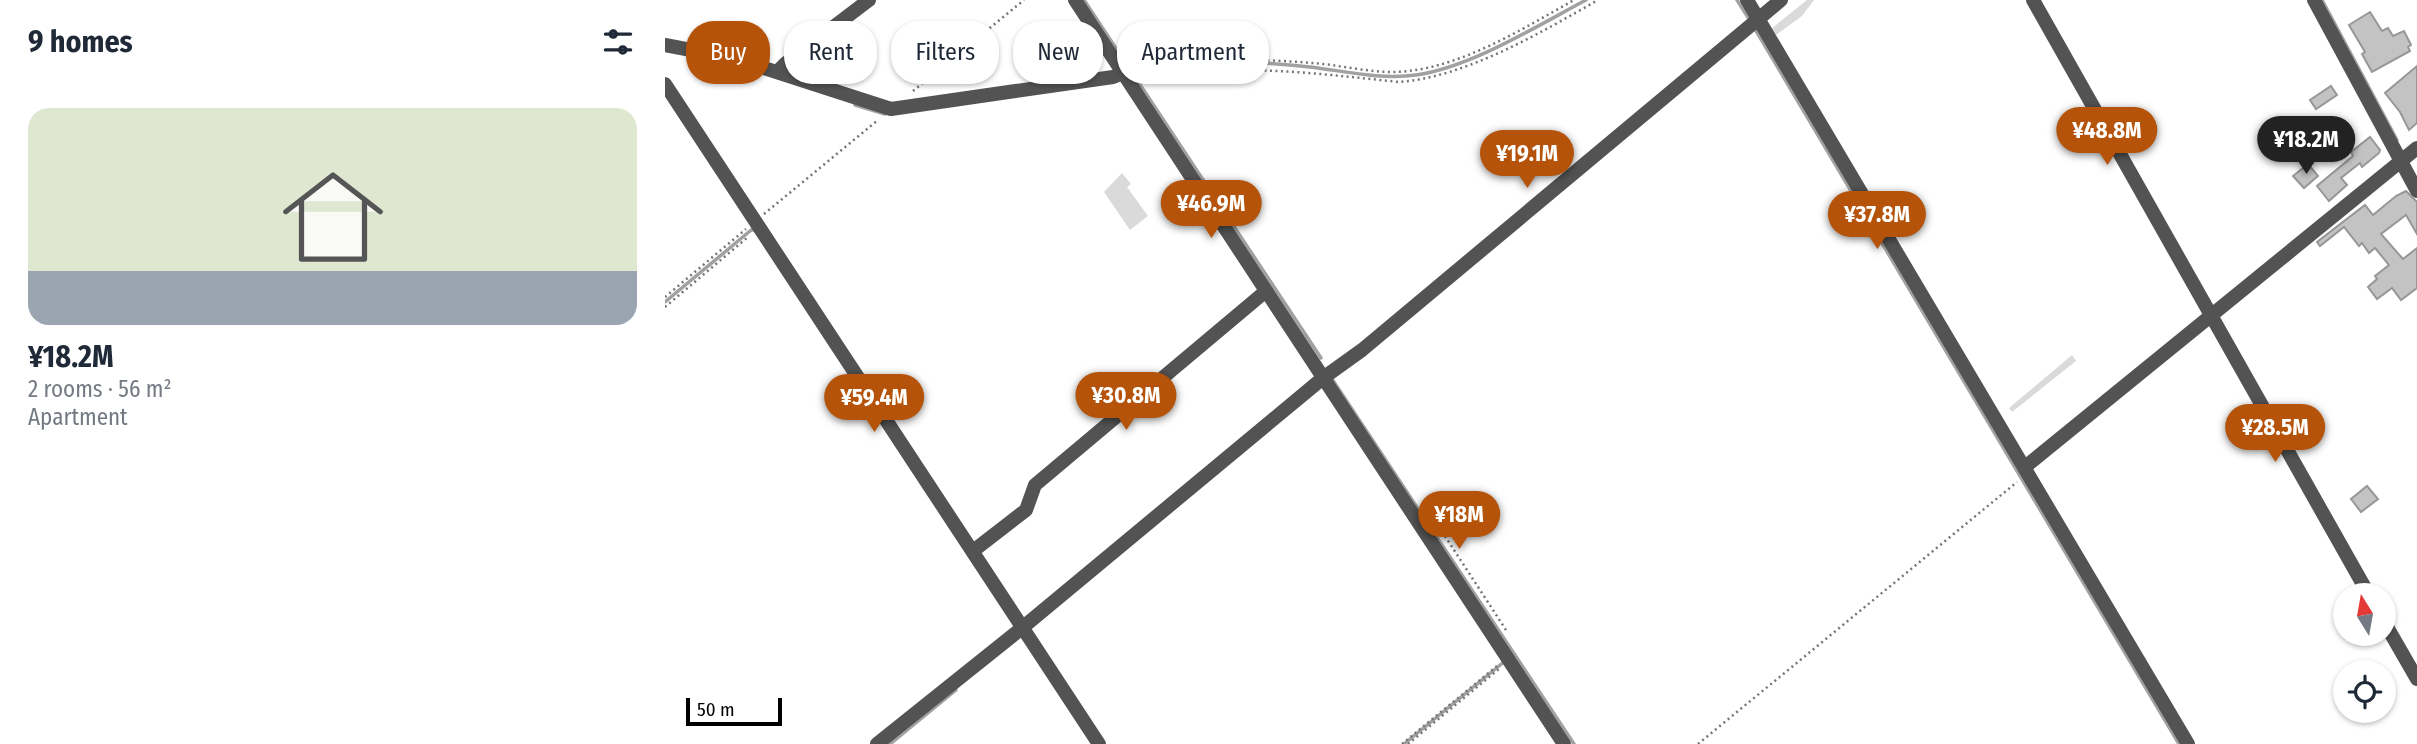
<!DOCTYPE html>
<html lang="en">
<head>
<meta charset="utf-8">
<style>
  :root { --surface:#fff; --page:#f2f2f3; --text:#1f2937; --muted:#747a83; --accent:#b45309 }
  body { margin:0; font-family:"Fira Sans Condensed",sans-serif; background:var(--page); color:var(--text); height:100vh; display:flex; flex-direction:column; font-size:26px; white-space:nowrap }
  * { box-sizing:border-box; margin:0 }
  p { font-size:23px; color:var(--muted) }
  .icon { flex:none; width:38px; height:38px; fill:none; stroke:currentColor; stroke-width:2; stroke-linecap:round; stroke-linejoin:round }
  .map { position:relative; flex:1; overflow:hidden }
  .panel { display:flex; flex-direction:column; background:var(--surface); width:665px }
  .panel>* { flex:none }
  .top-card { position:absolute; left:21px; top:21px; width:665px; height:63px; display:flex; gap:14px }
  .needle { width:46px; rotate:349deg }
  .fabs { position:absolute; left:1668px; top:583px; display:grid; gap:14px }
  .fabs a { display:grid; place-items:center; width:63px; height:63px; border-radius:50%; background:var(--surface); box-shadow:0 2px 5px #0004; font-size:35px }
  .scale { position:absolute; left:21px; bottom:18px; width:96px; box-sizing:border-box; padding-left:7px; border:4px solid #000; border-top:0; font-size:19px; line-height:24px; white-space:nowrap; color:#000; -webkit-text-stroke:5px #fff; paint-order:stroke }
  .price { position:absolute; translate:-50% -60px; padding:0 16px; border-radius:24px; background:var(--accent); color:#fff; font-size:23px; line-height:46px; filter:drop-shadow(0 2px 4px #0008) }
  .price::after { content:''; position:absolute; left:50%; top:42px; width:21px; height:16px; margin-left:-10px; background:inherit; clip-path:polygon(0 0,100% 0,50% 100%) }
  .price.selected { background:#222; color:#fff }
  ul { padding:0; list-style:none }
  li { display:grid; align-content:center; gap:14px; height:371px; padding:0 28px }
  li span { display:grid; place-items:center; height:217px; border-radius:21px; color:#555 }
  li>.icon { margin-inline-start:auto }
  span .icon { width:126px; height:126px; fill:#fffc; stroke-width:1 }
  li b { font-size:30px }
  h2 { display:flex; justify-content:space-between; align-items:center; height:84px; padding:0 28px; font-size:30px }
  .tag { padding:0 24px; border-radius:28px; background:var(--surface); box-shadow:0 2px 5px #0004; font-size:24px; line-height:63px }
  .tag.selected { background:var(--accent); color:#fff }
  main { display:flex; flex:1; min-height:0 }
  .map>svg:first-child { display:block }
</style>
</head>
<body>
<main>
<section class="panel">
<h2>9 homes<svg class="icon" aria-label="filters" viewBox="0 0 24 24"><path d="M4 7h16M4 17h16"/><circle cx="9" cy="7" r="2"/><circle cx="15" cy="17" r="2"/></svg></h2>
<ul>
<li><span style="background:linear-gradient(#dfe7d0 75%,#9aa5b1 0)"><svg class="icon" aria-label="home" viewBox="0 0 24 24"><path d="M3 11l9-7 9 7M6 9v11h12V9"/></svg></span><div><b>¥18.2M</b><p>2 rooms · 56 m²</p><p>Apartment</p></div></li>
</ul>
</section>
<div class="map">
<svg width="1752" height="744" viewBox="0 0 1752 744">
  <rect width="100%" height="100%" fill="#fff"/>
  <!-- green -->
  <g fill="#dadada">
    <polygon points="1142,0 1149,0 1137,16 1111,35 1106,29"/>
    <polygon points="457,173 466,184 462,187 483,216 465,230 439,192"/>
    <polygon points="1407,355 1411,361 1347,412 1344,408"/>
  </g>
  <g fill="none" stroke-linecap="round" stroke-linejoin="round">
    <!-- stream -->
    <g stroke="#a1a1a1" stroke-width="3.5">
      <polyline points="419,0 656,358"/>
      <polyline points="1072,0 1086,22"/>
      <polyline points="1657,0 1732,140"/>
      <polyline points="1090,29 1514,744"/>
      <path d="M465 77C522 60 587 60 645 67 679 71 716 80 751 75 806 67 872 26 921 0"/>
      <polyline points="190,105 220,114"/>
      <polyline points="0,302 85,231 88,229 90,231"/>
      <polyline points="667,379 909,744"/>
      <polyline points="225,744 291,690"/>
      <polyline points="739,744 840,661"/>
    </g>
  </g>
  <!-- building -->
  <g fill="#c3c3c3" stroke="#979797" stroke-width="2">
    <polygon points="1705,12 1717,31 1723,28 1728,36 1739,31 1746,45 1743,47 1745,51 1707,72 1697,54 1700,52 1684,25"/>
    <polygon points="1752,66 1752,123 1744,130 1735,112 1720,93"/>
    <polygon points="1666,86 1672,95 1651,109 1645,100"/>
    <polygon points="1705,137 1715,150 1714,153 1697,167 1695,163 1676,178 1682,185 1664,201 1652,186 1688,156 1686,152"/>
    <polygon points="1643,164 1653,176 1639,188 1628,176"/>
    <polygon points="1741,191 1752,202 1752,234 1741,215 1716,234 1738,259 1752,248 1752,288 1736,300 1727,288 1712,299 1703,287 1712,279 1710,276 1724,265 1710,248 1704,253 1697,243 1694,246 1679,227 1655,246 1652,242 1700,205 1708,215 1731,196"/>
    <polygon points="1702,486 1713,499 1696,512 1686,499"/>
  </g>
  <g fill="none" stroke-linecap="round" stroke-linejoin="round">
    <!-- path -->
    <g stroke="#757575" stroke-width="2.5" stroke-dasharray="2 3.5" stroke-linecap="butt">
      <path d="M471 69C529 59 588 58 647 63 678 65 711 75 743 71 800 65 859 28 909 0"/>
      <path d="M479 79C567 62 647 73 734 82 801 77 875 33 933 0"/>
      <polyline points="248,91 359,0"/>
      <polyline points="99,214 213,120"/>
      <polyline points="0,297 81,229"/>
      <polyline points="0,307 83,237"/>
      <polyline points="765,513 841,630"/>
      <polyline points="737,744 832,666"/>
      <polyline points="743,744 835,668"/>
      <polyline points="1033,744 1352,482"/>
    </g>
    <!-- minor -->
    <g stroke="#535353" stroke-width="14">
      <polyline points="410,0 899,744"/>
      <polyline points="1082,0 1523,744"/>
      <polyline points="1368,0 1704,595"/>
      <polyline points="1649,0 1752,191"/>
      <polyline points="0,45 68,58 226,109 448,77 458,73"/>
      <polyline points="113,71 121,63 204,0"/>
      <polyline points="0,84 434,744"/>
      <polyline points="1360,467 1752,148"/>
      <polyline points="308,551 361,510 370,485 601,291"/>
      <polyline points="1718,620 1752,679"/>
      <polyline points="212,744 357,628 658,378 697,350 1116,0"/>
    </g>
  </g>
</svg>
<div class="fabs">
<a><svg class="needle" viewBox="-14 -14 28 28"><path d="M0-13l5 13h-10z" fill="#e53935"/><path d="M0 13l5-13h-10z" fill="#747a83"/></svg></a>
<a><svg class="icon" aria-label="locate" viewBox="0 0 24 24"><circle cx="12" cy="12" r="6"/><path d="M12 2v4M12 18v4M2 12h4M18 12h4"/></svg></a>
</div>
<div class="scale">50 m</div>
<b class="price" style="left:1442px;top:167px">¥48.8M</b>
<b class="price selected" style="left:1641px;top:176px">¥18.2M</b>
<b class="price" style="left:862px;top:190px">¥19.1M</b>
<b class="price" style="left:546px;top:240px">¥46.9M</b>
<b class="price" style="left:1212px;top:251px">¥37.8M</b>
<b class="price" style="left:461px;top:432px">¥30.8M</b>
<b class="price" style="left:209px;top:434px">¥59.4M</b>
<b class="price" style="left:1610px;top:464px">¥28.5M</b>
<b class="price" style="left:794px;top:551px">¥18M</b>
<div class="top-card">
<a class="tag selected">Buy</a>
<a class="tag">Rent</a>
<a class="tag">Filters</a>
<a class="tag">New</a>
<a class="tag">Apartment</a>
</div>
</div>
</main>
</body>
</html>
